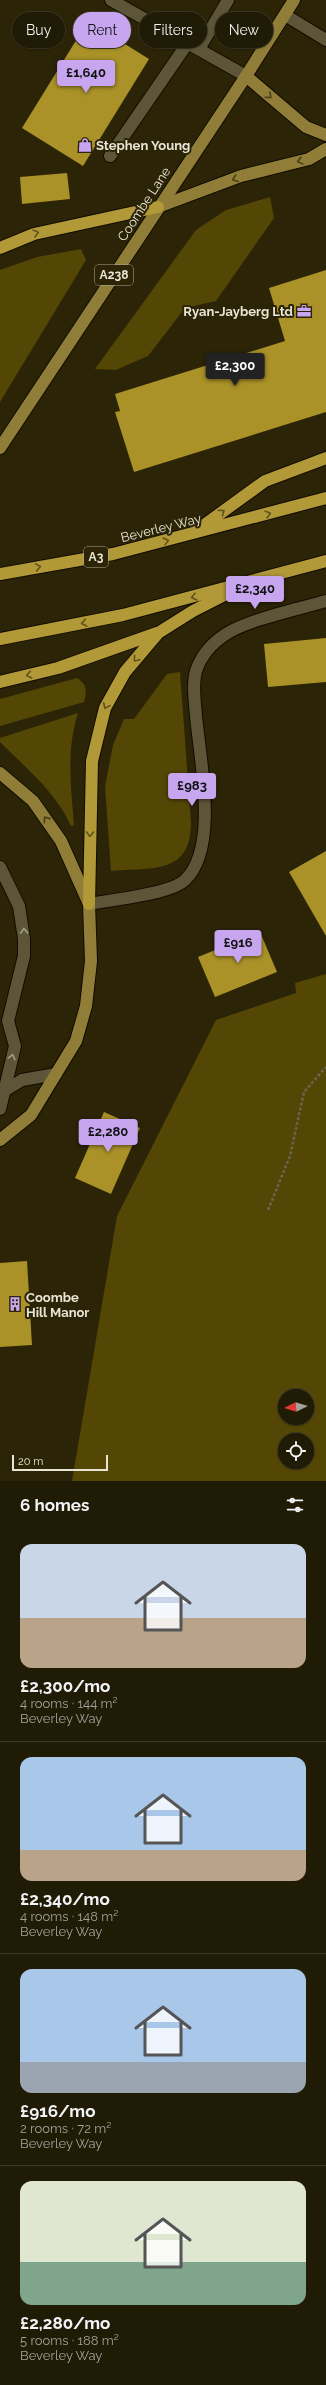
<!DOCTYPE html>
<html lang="en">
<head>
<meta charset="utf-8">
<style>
  :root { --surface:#201b05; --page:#28240f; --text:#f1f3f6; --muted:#a2a19a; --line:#3d3927; --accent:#c7a6ef }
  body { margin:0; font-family:Raleway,sans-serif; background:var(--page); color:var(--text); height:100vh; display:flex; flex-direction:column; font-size:15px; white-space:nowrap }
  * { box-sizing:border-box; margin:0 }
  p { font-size:13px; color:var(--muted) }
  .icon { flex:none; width:22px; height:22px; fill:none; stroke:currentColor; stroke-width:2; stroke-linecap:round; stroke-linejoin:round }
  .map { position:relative; height:1481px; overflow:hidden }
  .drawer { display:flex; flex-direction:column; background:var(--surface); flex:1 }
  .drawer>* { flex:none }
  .banner { position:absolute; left:12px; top:12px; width:302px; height:36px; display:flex; gap:8px }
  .needle { width:26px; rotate:265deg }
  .tools { position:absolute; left:278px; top:1389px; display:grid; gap:8px }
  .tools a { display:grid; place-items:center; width:36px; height:36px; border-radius:50%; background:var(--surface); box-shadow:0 1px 3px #0004,0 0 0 1px var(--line); font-size:20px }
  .scale { position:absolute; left:12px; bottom:10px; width:96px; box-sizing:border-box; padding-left:4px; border:2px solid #e9e5d4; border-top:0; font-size:11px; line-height:14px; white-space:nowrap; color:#e9e5d4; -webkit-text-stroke:3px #2b2407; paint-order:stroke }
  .price { position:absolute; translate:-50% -34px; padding:0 9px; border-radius:4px; background:var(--accent); color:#111; font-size:13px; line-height:26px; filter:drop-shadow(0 1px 2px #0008) }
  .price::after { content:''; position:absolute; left:50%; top:24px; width:12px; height:9px; margin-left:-6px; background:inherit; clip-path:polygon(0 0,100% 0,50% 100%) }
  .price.on { background:#222; color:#fff }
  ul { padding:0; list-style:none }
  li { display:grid; align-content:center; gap:8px; height:212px; padding:0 20px }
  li+li { border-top:1px solid var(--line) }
  li span { display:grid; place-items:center; height:124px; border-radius:12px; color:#555 }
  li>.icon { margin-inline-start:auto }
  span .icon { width:72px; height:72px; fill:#fffc; stroke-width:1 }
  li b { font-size:17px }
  h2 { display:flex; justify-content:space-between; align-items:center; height:48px; padding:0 20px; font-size:17px }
  .chip { padding:0 14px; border-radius:18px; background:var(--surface); box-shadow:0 1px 3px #0004,0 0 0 1px var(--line); font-size:14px; line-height:36px }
  .chip.on { background:var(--accent); color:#111 }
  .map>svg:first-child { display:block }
</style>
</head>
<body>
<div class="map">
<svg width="326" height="1481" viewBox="0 0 326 1481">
  <rect width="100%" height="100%" fill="#2b2407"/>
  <!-- green -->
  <g fill="#544605" fill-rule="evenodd">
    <polygon points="270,197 274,218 216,301 185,308 148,356 116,370 95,369 196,230 226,210"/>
    <polygon points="81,249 86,260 0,402 0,270 37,257"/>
    <path d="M180 672 191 822C191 876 151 867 111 871L105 787 113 745 124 719H134L167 674Z"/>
    <path d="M77 678C87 685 87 690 84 702L0 726V699Z"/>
    <path d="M78 713C66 751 71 786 74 825L71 826C55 791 27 769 0 742V738Z"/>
    <path d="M326 974V1481H72L117 1216 216 1020 296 993 295 983ZM285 1396H307V1418H285ZM285 1440H307V1462H285Z"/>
  </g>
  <!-- building -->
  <g fill="#aa9128">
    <polygon points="88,21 149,59 83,166 22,128"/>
    <polygon points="67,173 70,199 22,204 20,177"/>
    <polygon points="326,270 326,412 134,472 115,412 120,411 115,394 285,341 269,288"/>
    <polygon points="326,638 326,682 268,687 264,644"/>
    <polygon points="326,851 326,936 289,872"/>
    <polygon points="260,932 277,972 215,997 198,957"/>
    <polygon points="104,1112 140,1128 111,1194 75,1178"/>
    <polygon points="27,1261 32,1345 0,1347 0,1263"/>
  </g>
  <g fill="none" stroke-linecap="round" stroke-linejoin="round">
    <defs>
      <g id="lane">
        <polyline points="285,15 326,40"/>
        <polyline points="199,49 228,0"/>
        <polyline points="110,156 187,44"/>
        <polyline points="0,867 19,906 24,939 24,956 8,1021 15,1046 0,1109"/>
        <polyline points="1,1093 22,1080 56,1074"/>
      </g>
      <g id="street">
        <polyline points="111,0 246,76"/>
        <path d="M89 904C110 900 171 894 185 880 219 848 200 760 196 716 195 702 192 685 196 671 201 656 212 643 226 634 247 620 299 609 326 601"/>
      </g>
      <g id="primary">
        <polyline points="246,76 306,127 326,135"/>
        <polyline points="158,207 241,176 309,159 326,149"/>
        <polyline points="0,448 246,76 294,0"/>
        <polyline points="0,773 33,801 61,841 89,904 91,961 86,1006 76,1041 31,1115 0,1140"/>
      </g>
      <g id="highway">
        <polyline points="0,248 34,234 158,207"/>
        <polyline points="196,531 265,481 326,458"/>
        <polyline points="0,574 113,554 326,498"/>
        <polyline points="0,639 123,615 326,561"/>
        <polyline points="0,682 58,668 157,633"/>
        <polyline points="89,904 92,761 105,708 125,672 158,633 193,611 248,583"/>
      </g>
    </defs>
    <!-- lane casing -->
    <use href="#lane" stroke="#130c00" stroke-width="14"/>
    <!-- street casing -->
    <use href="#street" stroke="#130c00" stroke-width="14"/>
    <!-- primary casing -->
    <use href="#primary" stroke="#130c00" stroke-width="14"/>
    <!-- highway casing -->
    <use href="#highway" stroke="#130c00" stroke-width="14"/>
    <!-- path -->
    <polyline stroke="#6b654c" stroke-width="2.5" stroke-dasharray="3 2" stroke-linecap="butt" points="268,1210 290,1156 304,1092 326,1067"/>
    <!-- lane -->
    <use href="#lane" stroke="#5d5538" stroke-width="12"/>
    <!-- street -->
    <use href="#street" stroke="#5d5538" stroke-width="12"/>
    <!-- primary -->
    <use href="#primary" stroke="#907e38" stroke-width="12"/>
    <!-- highway -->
    <use href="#highway" stroke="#b29938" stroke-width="12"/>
  </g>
  <!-- one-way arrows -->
  <defs><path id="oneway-chevron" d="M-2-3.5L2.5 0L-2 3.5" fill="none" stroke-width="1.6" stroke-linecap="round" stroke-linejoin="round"/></defs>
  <g stroke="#493f16">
    <use href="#oneway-chevron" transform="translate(269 96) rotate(42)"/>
    <use href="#oneway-chevron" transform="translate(300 161) rotate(165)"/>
    <use href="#oneway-chevron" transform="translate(235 179) rotate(160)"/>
    <use href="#oneway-chevron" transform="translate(46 819) rotate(-125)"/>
  </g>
  <g stroke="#61531b">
    <use href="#oneway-chevron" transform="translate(36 233) rotate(-15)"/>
    <use href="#oneway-chevron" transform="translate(222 512) rotate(-36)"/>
    <use href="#oneway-chevron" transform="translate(268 514) rotate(-15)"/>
    <use href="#oneway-chevron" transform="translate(166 541) rotate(-14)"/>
    <use href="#oneway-chevron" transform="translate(38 567) rotate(-10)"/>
    <use href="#oneway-chevron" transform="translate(194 597) rotate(166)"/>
    <use href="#oneway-chevron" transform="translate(84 623) rotate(169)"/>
    <use href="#oneway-chevron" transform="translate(136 659) rotate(130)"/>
    <use href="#oneway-chevron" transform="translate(29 675) rotate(167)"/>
    <use href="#oneway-chevron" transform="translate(106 706) rotate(114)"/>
    <use href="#oneway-chevron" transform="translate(90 834) rotate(91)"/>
  </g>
  <g stroke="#a39d86">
    <use href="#oneway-chevron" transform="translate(24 931) rotate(-93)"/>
    <use href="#oneway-chevron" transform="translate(12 1057) rotate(-76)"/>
  </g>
  <!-- icons -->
  <defs>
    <symbol id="shop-bare" viewBox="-9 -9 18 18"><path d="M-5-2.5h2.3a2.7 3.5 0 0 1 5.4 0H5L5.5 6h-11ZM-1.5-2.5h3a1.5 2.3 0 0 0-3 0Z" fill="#c7a6ef" stroke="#2b2407" stroke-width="2.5" paint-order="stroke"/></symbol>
    <symbol id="office-bare" viewBox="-9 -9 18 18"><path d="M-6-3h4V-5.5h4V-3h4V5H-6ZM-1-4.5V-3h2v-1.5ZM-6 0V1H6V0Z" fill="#c7a6ef" stroke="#2b2407" stroke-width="2.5" paint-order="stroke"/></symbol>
    <symbol id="building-bare" viewBox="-9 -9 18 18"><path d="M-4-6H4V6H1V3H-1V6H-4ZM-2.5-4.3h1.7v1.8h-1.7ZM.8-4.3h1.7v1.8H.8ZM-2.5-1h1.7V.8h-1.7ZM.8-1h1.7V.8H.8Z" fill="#c7a6ef" stroke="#2b2407" stroke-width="2.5" paint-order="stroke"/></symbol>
  </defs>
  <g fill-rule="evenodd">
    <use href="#shop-bare" x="75" y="135" width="20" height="20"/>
    <use href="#office-bare" x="294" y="301" width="20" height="20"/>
    <use href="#building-bare" x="5" y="1294" width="20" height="20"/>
  </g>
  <g text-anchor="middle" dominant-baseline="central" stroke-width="4" stroke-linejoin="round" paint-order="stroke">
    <!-- shield labels -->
    <g fill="#2b2407" stroke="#b0ab96" stroke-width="1">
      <rect x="95" y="265" width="38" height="20" rx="3"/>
      <rect x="84" y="547" width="24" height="20" rx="3"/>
    </g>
    <g font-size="12" font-weight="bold" fill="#e9e5d4">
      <text x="114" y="275">A238</text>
      <text x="96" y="557">A3</text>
    </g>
    <!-- poi labels -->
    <g font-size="13" font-weight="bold" fill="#e9e5d4" stroke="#2b2407" text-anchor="start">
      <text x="96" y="145">Stephen Young</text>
      <text x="293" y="311" text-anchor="end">Ryan-Jayberg Ltd</text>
      <text x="26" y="1297">Coombe<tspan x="26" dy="15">Hill Manor</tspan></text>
    </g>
    <!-- street labels -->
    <g font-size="13" fill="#e9e5d4" stroke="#2b2407">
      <text transform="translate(144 204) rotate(-57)">Coombe Lane</text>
      <text transform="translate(161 528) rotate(-14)">Beverley Way</text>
    </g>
  </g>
</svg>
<div class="tools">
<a><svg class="needle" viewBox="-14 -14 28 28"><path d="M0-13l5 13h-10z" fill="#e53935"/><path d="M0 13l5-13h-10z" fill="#a2a19a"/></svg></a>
<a><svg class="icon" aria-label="locate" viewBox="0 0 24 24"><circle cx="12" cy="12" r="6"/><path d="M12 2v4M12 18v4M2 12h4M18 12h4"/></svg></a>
</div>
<div class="scale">20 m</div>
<b class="price" style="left:86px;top:94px">£1,640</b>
<b class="price on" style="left:235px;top:387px">£2,300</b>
<b class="price" style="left:255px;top:610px">£2,340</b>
<b class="price" style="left:192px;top:807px">£983</b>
<b class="price" style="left:238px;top:964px">£916</b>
<b class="price" style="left:108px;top:1153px">£2,280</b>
<div class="banner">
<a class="chip">Buy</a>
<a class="chip on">Rent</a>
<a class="chip">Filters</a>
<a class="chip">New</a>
</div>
</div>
<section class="drawer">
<h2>6 homes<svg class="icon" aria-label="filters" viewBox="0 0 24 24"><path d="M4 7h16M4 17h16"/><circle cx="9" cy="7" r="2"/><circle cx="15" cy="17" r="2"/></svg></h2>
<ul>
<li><span style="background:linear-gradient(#c9d6e8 60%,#b9a48a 0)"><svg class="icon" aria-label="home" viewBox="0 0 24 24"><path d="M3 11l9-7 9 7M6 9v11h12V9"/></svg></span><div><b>£2,300/mo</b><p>4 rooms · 144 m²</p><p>Beverley Way</p></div></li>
<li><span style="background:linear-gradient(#a9c7e8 75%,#b9a48a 0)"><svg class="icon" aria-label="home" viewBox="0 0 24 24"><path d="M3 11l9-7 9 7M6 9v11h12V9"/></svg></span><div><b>£2,340/mo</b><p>4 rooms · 148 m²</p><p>Beverley Way</p></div></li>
<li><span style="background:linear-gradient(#a9c7e8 75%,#9aa5b1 0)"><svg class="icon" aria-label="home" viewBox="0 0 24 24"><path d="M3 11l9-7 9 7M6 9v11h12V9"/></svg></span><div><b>£916/mo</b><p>2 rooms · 72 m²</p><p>Beverley Way</p></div></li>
<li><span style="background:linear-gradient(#dfe7d0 65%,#7fa58c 0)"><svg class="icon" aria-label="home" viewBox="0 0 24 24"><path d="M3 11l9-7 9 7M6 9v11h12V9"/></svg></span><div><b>£2,280/mo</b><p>5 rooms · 188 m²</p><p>Beverley Way</p></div></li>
</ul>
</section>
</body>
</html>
